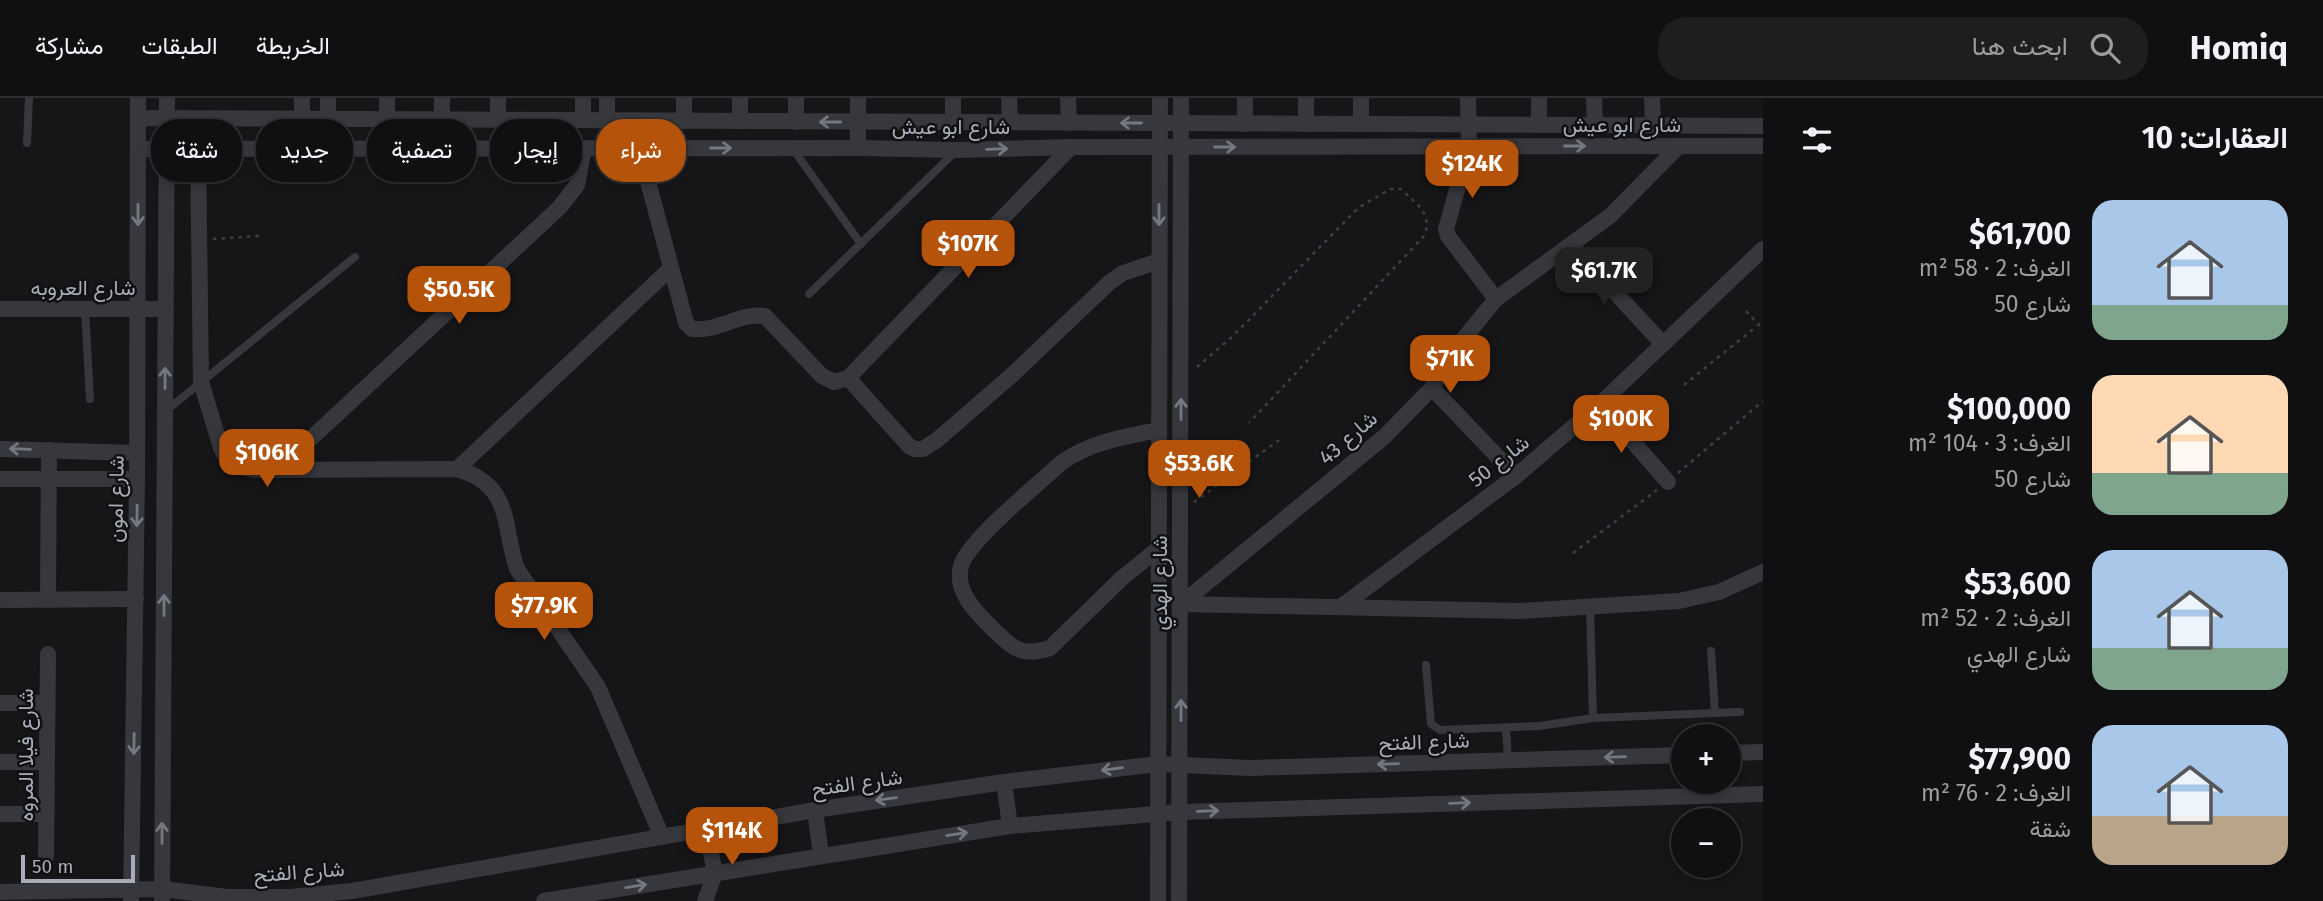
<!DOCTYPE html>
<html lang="ar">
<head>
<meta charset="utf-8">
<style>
  :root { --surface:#101012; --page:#1e1e20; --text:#f1f3f6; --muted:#9c9d9f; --line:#303032; --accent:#b45309 }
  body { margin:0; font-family:"Fira Sans",Vazirmatn,sans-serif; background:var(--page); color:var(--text); direction:rtl; height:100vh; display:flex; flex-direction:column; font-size:26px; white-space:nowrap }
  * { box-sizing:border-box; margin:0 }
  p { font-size:23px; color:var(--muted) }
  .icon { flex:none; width:38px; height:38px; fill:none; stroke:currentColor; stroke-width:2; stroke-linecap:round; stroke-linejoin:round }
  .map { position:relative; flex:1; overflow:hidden; direction:ltr }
  .details { display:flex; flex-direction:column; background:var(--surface); width:560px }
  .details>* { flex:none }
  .hud { position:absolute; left:21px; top:21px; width:665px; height:63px; direction:rtl; display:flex; gap:14px }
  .tools { position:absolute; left:1671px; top:626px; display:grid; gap:14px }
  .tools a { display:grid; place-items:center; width:70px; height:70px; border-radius:50%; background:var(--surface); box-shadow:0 4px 10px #0003,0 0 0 2px var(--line); font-size:35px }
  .scale { position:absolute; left:21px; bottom:18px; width:114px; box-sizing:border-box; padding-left:7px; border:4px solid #a8adb8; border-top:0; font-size:19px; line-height:24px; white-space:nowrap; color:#a8adb8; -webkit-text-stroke:5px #111113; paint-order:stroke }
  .price { position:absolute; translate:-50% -60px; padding:0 16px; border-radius:14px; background:var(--accent); color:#fff; font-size:23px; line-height:46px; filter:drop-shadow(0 2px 4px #0008) }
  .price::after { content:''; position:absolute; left:50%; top:42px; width:21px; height:16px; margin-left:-10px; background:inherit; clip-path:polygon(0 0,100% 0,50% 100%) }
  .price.on { background:#222; color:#fff }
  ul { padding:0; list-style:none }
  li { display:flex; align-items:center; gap:21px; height:175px; padding:0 35px }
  li span { display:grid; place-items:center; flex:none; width:196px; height:140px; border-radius:21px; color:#555 }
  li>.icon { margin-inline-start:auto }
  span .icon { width:84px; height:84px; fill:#fffc; stroke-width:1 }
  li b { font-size:30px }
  h2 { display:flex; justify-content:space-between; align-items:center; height:84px; padding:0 35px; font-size:30px }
  .pill { padding:0 24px; border-radius:28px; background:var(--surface); box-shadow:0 4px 10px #0003,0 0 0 2px var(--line); font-size:24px; line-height:63px }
  .pill.on { background:var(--accent); color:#fff }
  header { display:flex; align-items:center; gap:42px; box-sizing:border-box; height:98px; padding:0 35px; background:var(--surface); border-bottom:2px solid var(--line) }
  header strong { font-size:33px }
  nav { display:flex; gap:38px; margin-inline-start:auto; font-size:24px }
  .search { width:490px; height:63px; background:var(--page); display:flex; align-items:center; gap:18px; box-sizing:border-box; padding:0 24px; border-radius:28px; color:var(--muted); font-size:26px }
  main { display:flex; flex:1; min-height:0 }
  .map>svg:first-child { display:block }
</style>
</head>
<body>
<header>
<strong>Homiq</strong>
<div class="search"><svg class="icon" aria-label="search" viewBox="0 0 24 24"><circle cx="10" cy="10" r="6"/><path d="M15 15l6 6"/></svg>ابحث هنا</div>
<nav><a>الخريطة</a><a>الطبقات</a><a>مشاركة</a></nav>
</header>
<main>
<section class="details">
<h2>العقارات: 10<svg class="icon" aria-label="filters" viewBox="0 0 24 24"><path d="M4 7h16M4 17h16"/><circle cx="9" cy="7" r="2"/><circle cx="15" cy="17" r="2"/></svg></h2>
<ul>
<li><span style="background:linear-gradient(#a9c7e8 75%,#7fa58c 0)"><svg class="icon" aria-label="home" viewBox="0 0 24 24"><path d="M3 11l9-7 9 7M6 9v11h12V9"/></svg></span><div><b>$61,700</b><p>الغرف: 2 · 58 m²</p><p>شارع 50</p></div></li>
<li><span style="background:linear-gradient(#ffd9b3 70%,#7fa58c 0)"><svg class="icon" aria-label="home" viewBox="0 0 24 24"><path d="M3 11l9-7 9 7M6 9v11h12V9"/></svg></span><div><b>$100,000</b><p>الغرف: 3 · 104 m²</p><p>شارع 50</p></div></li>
<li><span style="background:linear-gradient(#a9c7e8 70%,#7fa58c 0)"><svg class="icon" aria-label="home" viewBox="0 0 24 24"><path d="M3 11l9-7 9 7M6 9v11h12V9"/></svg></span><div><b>$53,600</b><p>الغرف: 2 · 52 m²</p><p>شارع الهدي</p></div></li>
<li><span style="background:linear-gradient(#a9c7e8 65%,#b9a48a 0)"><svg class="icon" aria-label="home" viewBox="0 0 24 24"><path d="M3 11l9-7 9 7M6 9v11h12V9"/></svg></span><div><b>$77,900</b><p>الغرف: 2 · 76 m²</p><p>شقة</p></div></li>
</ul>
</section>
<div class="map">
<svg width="1763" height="803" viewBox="0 0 1763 803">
  <rect width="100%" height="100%" fill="#161618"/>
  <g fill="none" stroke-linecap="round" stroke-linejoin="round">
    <!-- path -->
    <g stroke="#3d3f44" stroke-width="2.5" stroke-dasharray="3.5 5" stroke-linecap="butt">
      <polyline points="213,141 259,138"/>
      <polyline points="1746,213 1763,231"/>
      <path d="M1197 269 1233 238 1358 110 1390 91H1401C1416 106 1432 114 1425 137L1249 325"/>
      <polyline points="1684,287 1757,228"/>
      <polyline points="1678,375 1763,303"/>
      <polyline points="1194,404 1279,342"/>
      <polyline points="1573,455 1657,392"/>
    </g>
    <!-- service -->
    <g stroke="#37383d" stroke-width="8">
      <polyline points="27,45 29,0"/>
      <polyline points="793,51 861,146"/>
      <polyline points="809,196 955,54"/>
      <polyline points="85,211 90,301"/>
      <polyline points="167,312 355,159"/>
      <polyline points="1590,508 1593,620"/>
      <polyline points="1711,553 1715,615"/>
      <polyline points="1426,567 1431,626 1440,632 1539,628 1593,620 1740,614"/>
      <polyline points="1506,630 1508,662"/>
    </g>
    <!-- minor -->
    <g stroke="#37383d" stroke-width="16">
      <polyline points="583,0 583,22"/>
      <polyline points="607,0 607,23"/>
      <polyline points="684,0 684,23"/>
      <polyline points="740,0 740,23"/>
      <polyline points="796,0 796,24"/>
      <polyline points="953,0 953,24"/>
      <polyline points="1009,0 1010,24"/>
      <polyline points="1068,0 1069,25"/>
      <polyline points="1306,0 1306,26"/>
      <polyline points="1361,0 1361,26"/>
      <polyline points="1468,0 1469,49 1446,131 1448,138 1496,201"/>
      <polyline points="1539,0 1539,27"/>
      <polyline points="1594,0 1595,28"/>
      <polyline points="1652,0 1653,28"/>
      <polyline points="138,20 1763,28"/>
      <polyline points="302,21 302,0"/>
      <polyline points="328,21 328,0"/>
      <polyline points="387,21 387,0"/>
      <polyline points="442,22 442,0"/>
      <polyline points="498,22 498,0"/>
      <polyline points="1245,26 1245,0"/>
      <path d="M639 50 686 225 692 231C718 234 741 214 765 218L822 278 834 284 848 280 1071 49"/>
      <polyline points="858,50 858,0"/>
      <polyline points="138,51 858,50 956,52 1071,49 1763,48"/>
      <path d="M198 51 201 284 221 350 227 361 235 368 255 372 457 371C513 387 502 427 517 471L598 589 662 739"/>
      <polyline points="1571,147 1663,246"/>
      <polyline points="0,211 166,211"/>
      <polyline points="848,280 909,348 915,351 923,351 937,342 1012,277 1110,184 1123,175 1159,163"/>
      <polyline points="1432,290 1516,378"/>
      <polyline points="1600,306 1668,384"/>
      <polyline points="0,351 137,355"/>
      <polyline points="457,371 670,171"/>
      <polyline points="277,372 560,109 577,87 584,50"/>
      <polyline points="0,381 137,381"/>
      <path d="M1158 451 1122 480 1050 550C1021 559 1014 551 994 532 977 515 954 494 961 468 968 442 1040 385 1062 364 1091 344 1124 339 1158 332"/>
      <polyline points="0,502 136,501"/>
      <polyline points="48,502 49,352"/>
      <polyline points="1181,506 1384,339 1432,290 1448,260 1496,201 1610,118 1679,48"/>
      <polyline points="1181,506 1520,513 1679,503 1719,494 1763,474"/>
      <polyline points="1342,508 1516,378 1600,306 1763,151"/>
      <polyline points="0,605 47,605"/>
      <polyline points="1729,655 1763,654"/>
      <polyline points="0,664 47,664"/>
      <polyline points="1004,684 1010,728"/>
      <polyline points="815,712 821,757"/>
      <polyline points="0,716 46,716"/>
      <polyline points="46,758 48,556"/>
      <polyline points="0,794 162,791 227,799 290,799 352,793 815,712 1004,684 1158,666 1251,670 1684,657"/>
      <polyline points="131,802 137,381 138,0"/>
      <polyline points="162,803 167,0"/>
      <polyline points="544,803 1010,728 1180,714 1763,696"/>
      <polyline points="705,803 715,775 706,731"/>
      <polyline points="1158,803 1160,0"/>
      <polyline points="1179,803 1181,0"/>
    </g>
  </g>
  <!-- one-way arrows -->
  <defs><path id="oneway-shaft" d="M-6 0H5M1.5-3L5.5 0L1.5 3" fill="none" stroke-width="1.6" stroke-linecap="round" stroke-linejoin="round" transform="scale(1.75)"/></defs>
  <g stroke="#757881">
    <use href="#oneway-shaft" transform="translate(830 24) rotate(-180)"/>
    <use href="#oneway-shaft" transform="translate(1131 25) rotate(-180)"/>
    <use href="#oneway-shaft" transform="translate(1575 48)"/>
    <use href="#oneway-shaft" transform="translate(1225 49)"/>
    <use href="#oneway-shaft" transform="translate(721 50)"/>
    <use href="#oneway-shaft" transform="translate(997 51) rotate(-2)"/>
    <use href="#oneway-shaft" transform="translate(138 117) rotate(90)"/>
    <use href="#oneway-shaft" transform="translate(1159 117) rotate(90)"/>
    <use href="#oneway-shaft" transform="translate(165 280) rotate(-90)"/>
    <use href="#oneway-shaft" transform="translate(1181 311) rotate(-90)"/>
    <use href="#oneway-shaft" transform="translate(20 351) rotate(-178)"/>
    <use href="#oneway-shaft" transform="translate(137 418) rotate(91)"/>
    <use href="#oneway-shaft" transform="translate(164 507) rotate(-90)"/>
    <use href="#oneway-shaft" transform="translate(1181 612) rotate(-90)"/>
    <use href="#oneway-shaft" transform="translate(134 646) rotate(91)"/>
    <use href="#oneway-shaft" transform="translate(1615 659) rotate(178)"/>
    <use href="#oneway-shaft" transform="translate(1388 666) rotate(178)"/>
    <use href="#oneway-shaft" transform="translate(1112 671) rotate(173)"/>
    <use href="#oneway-shaft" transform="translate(886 701) rotate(172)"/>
    <use href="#oneway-shaft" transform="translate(1460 705) rotate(-2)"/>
    <use href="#oneway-shaft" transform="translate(1208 713) rotate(-2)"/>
    <use href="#oneway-shaft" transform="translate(162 735) rotate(-90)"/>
    <use href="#oneway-shaft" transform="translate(957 736) rotate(-9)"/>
    <use href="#oneway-shaft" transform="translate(636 788) rotate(-9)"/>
  </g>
  <g text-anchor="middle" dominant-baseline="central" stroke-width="5" stroke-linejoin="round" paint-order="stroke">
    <!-- street labels -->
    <g font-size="21" fill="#a8adb8" stroke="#111113">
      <text x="1622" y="27">شارع ابو عيش</text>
      <text x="951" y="29">شارع ابو عيش</text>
      <text x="83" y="190">شارع العروبه</text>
      <text transform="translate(1348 340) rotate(-41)">شارع 43</text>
      <text transform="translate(1499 363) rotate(-38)">شارع 50</text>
      <text transform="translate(116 401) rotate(-89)">شارع امون</text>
      <text transform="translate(1160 485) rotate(-90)">شارع الهدي</text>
      <text transform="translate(1424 644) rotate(-2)">شارع الفتح</text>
      <text transform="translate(26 657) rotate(-90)">شارع فيلا المروه</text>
      <text transform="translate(857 685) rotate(-8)">شارع الفتح</text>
      <text transform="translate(299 774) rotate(-4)">شارع الفتح</text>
    </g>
  </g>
</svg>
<div class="tools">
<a>+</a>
<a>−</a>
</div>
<div class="scale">50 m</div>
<b class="price" style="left:1472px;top:102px">$124K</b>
<b class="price" style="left:968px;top:182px">$107K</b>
<b class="price on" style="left:1604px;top:209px">$61.7K</b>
<b class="price" style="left:459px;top:228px">$50.5K</b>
<b class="price" style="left:1450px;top:297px">$71K</b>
<b class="price" style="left:1621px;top:357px">$100K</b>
<b class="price" style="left:267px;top:391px">$106K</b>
<b class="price" style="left:1199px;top:402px">$53.6K</b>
<b class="price" style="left:544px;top:544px">$77.9K</b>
<b class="price" style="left:732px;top:769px">$114K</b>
<div class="hud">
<a class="pill on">شراء</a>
<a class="pill">إيجار</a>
<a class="pill">تصفية</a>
<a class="pill">جديد</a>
<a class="pill">شقة</a>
</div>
</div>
</main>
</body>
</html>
